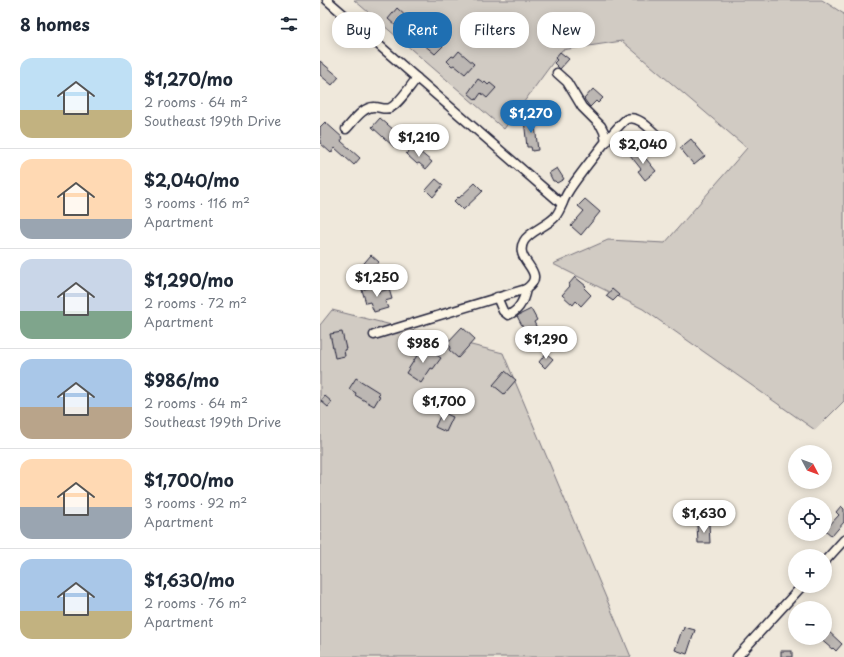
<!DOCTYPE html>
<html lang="en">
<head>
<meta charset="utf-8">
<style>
  :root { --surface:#fff; --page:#f2f2f3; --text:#1f2937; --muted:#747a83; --line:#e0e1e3; --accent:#1f6fb2 }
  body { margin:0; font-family:"Playpen Sans",sans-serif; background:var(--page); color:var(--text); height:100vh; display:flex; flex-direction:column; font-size:15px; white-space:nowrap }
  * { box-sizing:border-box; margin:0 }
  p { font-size:13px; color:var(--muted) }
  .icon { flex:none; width:22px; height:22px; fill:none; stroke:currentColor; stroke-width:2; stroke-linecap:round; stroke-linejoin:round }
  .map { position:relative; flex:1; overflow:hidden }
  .panel { display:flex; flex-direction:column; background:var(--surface); width:320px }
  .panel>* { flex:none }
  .hud { position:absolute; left:12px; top:12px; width:380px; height:36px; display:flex; gap:8px }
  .needle { width:26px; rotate:131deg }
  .controls { position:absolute; left:468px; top:445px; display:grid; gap:8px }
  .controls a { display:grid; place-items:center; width:44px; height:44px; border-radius:50%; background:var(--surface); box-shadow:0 2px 10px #0003; font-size:20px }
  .price { position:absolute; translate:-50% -34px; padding:0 9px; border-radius:14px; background:#fff; color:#222; font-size:13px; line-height:26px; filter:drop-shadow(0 1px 2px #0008) }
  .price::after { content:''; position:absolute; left:50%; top:24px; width:12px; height:9px; margin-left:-6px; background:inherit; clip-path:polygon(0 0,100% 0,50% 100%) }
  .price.on { background:var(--accent); color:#fff }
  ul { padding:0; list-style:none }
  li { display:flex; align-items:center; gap:12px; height:100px; padding:0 20px }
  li+li { border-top:1px solid var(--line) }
  li span { display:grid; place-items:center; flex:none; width:112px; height:80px; border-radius:12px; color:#555 }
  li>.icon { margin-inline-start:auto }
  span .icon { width:48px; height:48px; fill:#fffc; stroke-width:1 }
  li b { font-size:17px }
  h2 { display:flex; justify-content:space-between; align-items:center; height:48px; padding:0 20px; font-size:17px }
  .pill { padding:0 14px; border-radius:16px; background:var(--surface); box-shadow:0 2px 10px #0003; font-size:14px; line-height:36px }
  .pill.on { background:var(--accent); color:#fff }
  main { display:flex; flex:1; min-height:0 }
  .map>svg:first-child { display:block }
</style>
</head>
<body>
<main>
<section class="panel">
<h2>8 homes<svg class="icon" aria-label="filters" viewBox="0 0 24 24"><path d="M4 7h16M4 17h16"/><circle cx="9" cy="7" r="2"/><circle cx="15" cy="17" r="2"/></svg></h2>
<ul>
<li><span style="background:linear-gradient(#bfe0f5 65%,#c2b280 0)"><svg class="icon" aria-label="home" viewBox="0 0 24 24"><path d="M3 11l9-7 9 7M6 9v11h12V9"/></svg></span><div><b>$1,270/mo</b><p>2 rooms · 64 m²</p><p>Southeast 199th Drive</p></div></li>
<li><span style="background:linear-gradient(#ffd9b3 75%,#9aa5b1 0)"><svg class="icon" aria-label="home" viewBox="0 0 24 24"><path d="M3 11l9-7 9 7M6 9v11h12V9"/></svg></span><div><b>$2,040/mo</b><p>3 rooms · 116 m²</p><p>Apartment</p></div></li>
<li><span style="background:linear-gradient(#c9d6e8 65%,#7fa58c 0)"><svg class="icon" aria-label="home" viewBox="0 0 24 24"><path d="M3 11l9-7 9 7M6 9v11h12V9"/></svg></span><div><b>$1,290/mo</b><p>2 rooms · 72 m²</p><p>Apartment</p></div></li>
<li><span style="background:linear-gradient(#a9c7e8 60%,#b9a48a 0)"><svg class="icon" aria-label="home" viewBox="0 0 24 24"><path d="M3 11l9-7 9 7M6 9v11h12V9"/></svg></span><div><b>$986/mo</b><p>2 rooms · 64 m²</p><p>Southeast 199th Drive</p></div></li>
<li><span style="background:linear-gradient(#ffd9b3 60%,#9aa5b1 0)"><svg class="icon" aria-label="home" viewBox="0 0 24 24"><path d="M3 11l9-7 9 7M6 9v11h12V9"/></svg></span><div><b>$1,700/mo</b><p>3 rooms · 92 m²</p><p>Apartment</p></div></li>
<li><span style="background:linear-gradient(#a9c7e8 65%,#c2b280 0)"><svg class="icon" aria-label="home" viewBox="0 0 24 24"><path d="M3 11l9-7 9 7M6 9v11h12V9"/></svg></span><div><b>$1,630/mo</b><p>2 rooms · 76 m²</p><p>Apartment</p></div></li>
</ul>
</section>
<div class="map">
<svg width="524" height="657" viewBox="0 0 524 657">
  <rect width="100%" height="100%" fill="#efe8db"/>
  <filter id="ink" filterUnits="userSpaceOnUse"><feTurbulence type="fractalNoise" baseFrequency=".025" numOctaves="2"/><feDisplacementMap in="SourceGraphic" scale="8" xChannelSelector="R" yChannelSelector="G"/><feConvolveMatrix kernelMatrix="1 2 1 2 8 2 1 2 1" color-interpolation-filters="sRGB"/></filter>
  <g filter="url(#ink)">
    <!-- green -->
    <g fill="#d1cbc3" stroke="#7a767f">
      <polygon points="34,0 502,0 524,14 524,401 495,430 323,309 233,264 288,240 345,243 427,148 302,41 242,50 184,129"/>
      <polygon points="12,310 183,353 311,657 0,657 0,325"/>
    </g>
    <!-- building -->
    <g fill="#bcb7b3" stroke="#22223b">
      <polygon points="77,8 90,20 87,24 90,38 68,19"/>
      <polygon points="106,30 123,46 115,54 103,44 101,46 95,41"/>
      <polygon points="139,51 154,64 145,74 134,65 132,66 127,61 132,56 134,57"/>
      <polygon points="240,52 249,59 240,69 234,63 237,60 235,58"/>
      <polygon points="0,61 19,77 12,85 0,75"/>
      <polygon points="158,79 164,83 165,82 168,85 170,83 176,88 167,98 161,93 156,100 148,93"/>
      <polygon points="273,89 283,98 278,103 276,101 270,107 264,99"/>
      <polygon points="60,118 82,137 74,147 52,127"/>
      <polygon points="214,118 218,150 212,151 211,147 207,147 204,120"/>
      <polygon points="5,122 23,138 21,141 40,158 34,165 15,148 11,153 0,143 0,127"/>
      <polygon points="371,139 385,156 374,165 360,148"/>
      <polygon points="93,146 112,162 106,169 99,163 97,164 86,154"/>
      <polygon points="318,149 336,171 325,180 318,171 321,169 310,155"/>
      <polygon points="237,168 244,179 237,183 235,181 233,181 229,173"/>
      <polygon points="116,179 123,185 113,197 106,190"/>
      <polygon points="155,183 163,191 143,210 134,201 138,197 139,198"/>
      <polygon points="265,199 280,212 261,235 251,226 264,211 258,206"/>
      <polygon points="51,255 59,262 47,276 39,269"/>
      <polygon points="255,277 266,286 264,288 271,295 261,306 256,301 253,305 242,295 250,286 249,284"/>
      <polygon points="54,286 56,293 69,289 72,299 65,301 68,308 54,312 50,302 46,303 42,290"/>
      <polygon points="292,289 299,295 293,301 286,296"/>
      <polygon points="211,309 217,320 214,322 219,332 208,337 197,316"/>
      <polygon points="142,327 155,339 138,358 129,350 131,347 127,343"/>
      <polygon points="22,332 26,349 24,350 25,356 15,358 10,334"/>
      <polygon points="103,346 121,358 113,369 111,368 101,383 86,373"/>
      <polygon points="226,353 233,359 225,368 219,362"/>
      <polygon points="185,371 196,380 184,394 173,385"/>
      <polygon points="36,378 60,393 58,395 60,396 54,406 35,395 36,393 29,389"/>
      <polygon points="5,396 12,402 8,407 1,401"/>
      <polygon points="122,412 133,417 126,432 115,427"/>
      <polygon points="521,506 524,509 524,522 512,536 505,530 519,515 516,512"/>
      <polygon points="389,524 390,543 378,543 377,525"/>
      <polygon points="364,627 375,630 367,654 355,650 362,630 363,631"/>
      <polygon points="505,628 522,644 516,651 513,648 512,649 499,638 505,638"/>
      <rect x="461" y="651" width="11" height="6"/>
    </g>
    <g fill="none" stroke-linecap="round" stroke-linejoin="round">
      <defs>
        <g id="minor">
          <polyline points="7,0 242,204"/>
          <polyline points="237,73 247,82 262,107 281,126 284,132 286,142"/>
          <path d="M26 129C33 122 43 106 55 107 60 107 64 110 70 108 79 104 90 86 97 78"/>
          <path d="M177 297 183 311 188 315C199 311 204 300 206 289"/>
          <path d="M54 335 206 289C230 272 192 261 204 241 210 231 227 226 235 217 241 210 243 200 248 192 254 182 299 122 307 119 319 114 333 133 342 140"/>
          <polyline points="505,561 524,540"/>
          <polyline points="417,657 482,586"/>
        </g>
      </defs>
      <!-- minor casing -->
      <use href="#minor" stroke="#22223b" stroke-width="11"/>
      <!-- minor -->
      <use href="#minor" stroke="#fcf5e5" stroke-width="8"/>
    </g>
  </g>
</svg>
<div class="controls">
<a><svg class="needle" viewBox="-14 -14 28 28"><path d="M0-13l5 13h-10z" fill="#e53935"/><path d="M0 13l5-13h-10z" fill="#747a83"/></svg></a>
<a><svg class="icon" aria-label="locate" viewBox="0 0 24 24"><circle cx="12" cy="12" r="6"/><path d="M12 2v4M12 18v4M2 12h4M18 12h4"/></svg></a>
<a>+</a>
<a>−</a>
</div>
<b class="price on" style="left:211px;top:134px">$1,270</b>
<b class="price" style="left:99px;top:158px">$1,210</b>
<b class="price" style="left:323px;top:165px">$2,040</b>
<b class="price" style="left:57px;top:298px">$1,250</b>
<b class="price" style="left:226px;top:360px">$1,290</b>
<b class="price" style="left:103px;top:364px">$986</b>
<b class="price" style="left:124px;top:422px">$1,700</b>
<b class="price" style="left:384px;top:534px">$1,630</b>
<div class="hud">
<a class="pill">Buy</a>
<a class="pill on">Rent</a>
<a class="pill">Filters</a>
<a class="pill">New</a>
</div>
</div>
</main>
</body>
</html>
